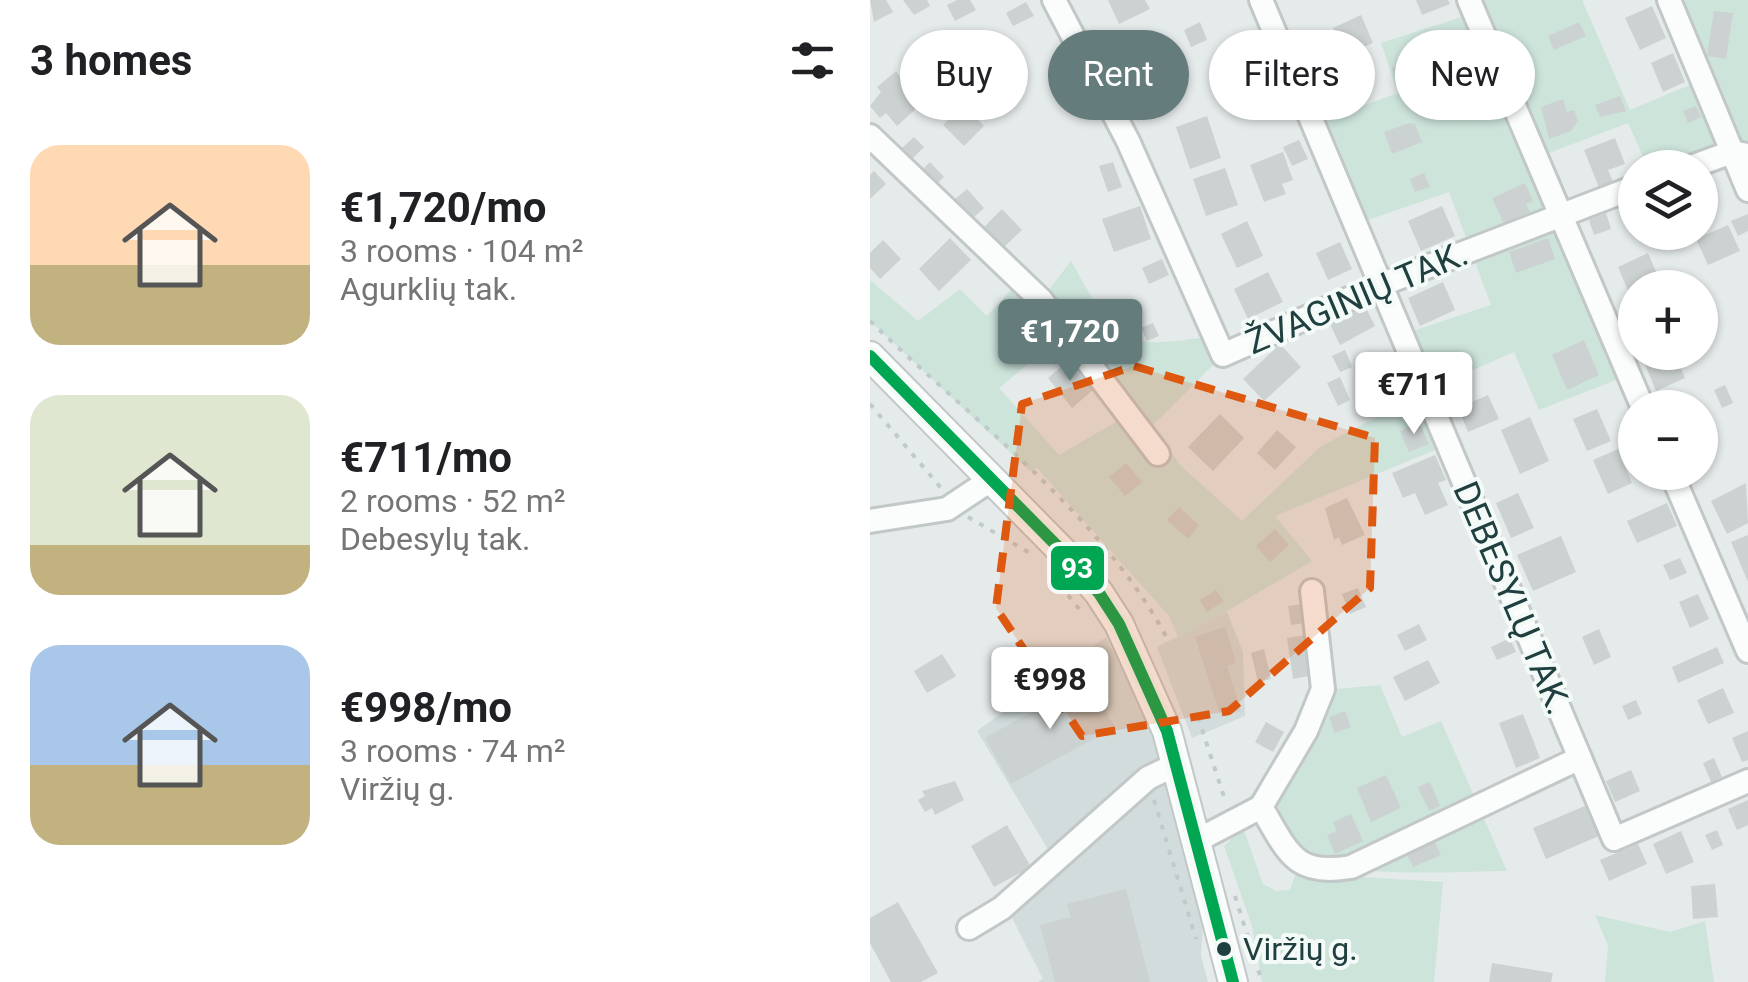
<!DOCTYPE html>
<html lang="en">
<head>
<meta charset="utf-8">
<style>
  :root { --surface:#fff; --page:#f2f2f2; --text:#202124; --muted:#757577; --accent:#657c7c }
  body { margin:0; font-family:Roboto,sans-serif; background:var(--page); color:var(--text); height:100vh; display:flex; flex-direction:column; font-size:38px; white-space:nowrap }
  * { box-sizing:border-box; margin:0 }
  p { font-size:32px; color:var(--muted) }
  .icon { flex:none; width:55px; height:55px; fill:none; stroke:currentColor; stroke-width:2; stroke-linecap:round; stroke-linejoin:round }
  .map { position:relative; flex:1; overflow:hidden }
  .sheet { display:flex; flex-direction:column; background:var(--surface); width:870px }
  .sheet>* { flex:none }
  .hud { position:absolute; left:30px; top:30px; width:698px; height:90px; display:flex; gap:20px }
  .buttons { position:absolute; left:748px; top:150px; display:grid; gap:20px }
  .buttons a { display:grid; place-items:center; width:100px; height:100px; border-radius:50%; background:var(--surface); box-shadow:0 2px 8px #0004; font-size:50px }
  .price { position:absolute; translate:-50% -85px; padding:0 22px; border-radius:10px; background:#fff; color:#222; font-size:32px; line-height:65px; filter:drop-shadow(0 2px 5px #0008) }
  .price::after { content:''; position:absolute; left:50%; top:60px; width:30px; height:22px; margin-left:-15px; background:inherit; clip-path:polygon(0 0,100% 0,50% 100%) }
  .price.current { background:var(--accent); color:#fff }
  ul { padding:0; list-style:none }
  li { display:flex; align-items:center; gap:30px; height:250px; padding:0 30px }
  li span { display:grid; place-items:center; flex:none; width:280px; height:200px; border-radius:30px; color:#555 }
  li>.icon { margin-inline-start:auto }
  span .icon { width:120px; height:120px; fill:#fffc; stroke-width:1 }
  li b { font-size:42px }
  h2 { display:flex; justify-content:space-between; align-items:center; height:120px; padding:0 30px; font-size:42px }
  .chip { padding:0 35px; border-radius:45px; background:var(--surface); box-shadow:0 2px 8px #0004; font-size:35px; line-height:90px }
  .chip.current { background:var(--accent); color:#fff }
  main { display:flex; flex:1; min-height:0 }
  .map>svg:first-child { display:block }
</style>
</head>
<body>
<main>
<section class="sheet">
<h2>3 homes<svg class="icon" aria-label="filters" viewBox="0 0 24 24"><path d="M4 7h16M4 17h16"/><circle cx="9" cy="7" r="2"/><circle cx="15" cy="17" r="2"/></svg></h2>
<ul>
<li><span style="background:linear-gradient(#ffd9b3 60%,#c2b280 0)"><svg class="icon" aria-label="home" viewBox="0 0 24 24"><path d="M3 11l9-7 9 7M6 9v11h12V9"/></svg></span><div><b>€1,720/mo</b><p>3 rooms · 104 m²</p><p>Agurklių tak.</p></div></li>
<li><span style="background:linear-gradient(#dfe7d0 75%,#c2b280 0)"><svg class="icon" aria-label="home" viewBox="0 0 24 24"><path d="M3 11l9-7 9 7M6 9v11h12V9"/></svg></span><div><b>€711/mo</b><p>2 rooms · 52 m²</p><p>Debesylų tak.</p></div></li>
<li><span style="background:linear-gradient(#a9c7e8 60%,#c2b280 0)"><svg class="icon" aria-label="home" viewBox="0 0 24 24"><path d="M3 11l9-7 9 7M6 9v11h12V9"/></svg></span><div><b>€998/mo</b><p>3 rooms · 74 m²</p><p>Viržių g.</p></div></li>
</ul>
</section>
<div class="map">
<svg width="878" height="982" viewBox="0 0 878 982">
  <rect width="100%" height="100%" fill="#e5eaea"/>
  <!-- built -->
  <g fill="#d2dcdc">
    <polygon points="357,612 373,652 375,716 322,738 287,647"/>
    <polygon points="236,637 284,733 333,920 331,956 338,982 168,982 173,979 132,898 182,856 107,731"/>
  </g>
  <!-- green -->
  <g fill="#cde4db" fill-rule="evenodd">
    <path d="M599 0H712L760 110 839 77 808 0H878V155L870 137 792 167H778L758 123 666 158 759 375 669 410 644 352 555 391 577 445 405 516 442 561 309 639 299 616 167 468 160 471 0 321V280L48 321 90 289 117 316 151 279 171 300 201 261C248 343 250 352 346 335L353 355 283 425 309 464 372 521 450 447 554 392 531 335 621 305 579 192 492 222 451 121 528 93 511 43 604 13ZM186 341H202L251 419 189 455 129 388Z"/>
    <path d="M510 685 532 737 571 721 637 871C590 871 464 881 430 851 417 840 409 811 405 795L457 690Z"/>
    <polygon points="373,828 393,884 406,891 420,890 426,873 573,882 564,982 392,982 382,926 354,846"/>
    <polygon points="725,915 800,932 835,921 844,982 735,982 738,945"/>
  </g>
  <!-- building -->
  <g fill="#ccd2d1">
    <polygon points="0,0 16,0 23,12 4,22"/>
    <polygon points="33,0 57,0 60,6 44,15"/>
    <polygon points="87,0 100,0 106,10 85,21 77,5"/>
    <polygon points="238,0 275,0 280,9 249,24"/>
    <polygon points="546,0 578,0 580,4 552,15"/>
    <polygon points="156,2 164,16 143,26 136,13"/>
    <polygon points="782,6 796,38 770,50 755,18"/>
    <polygon points="844,11 863,13 856,59 837,56"/>
    <polygon points="491,15 503,43 475,55 463,28"/>
    <polygon points="330,22 337,40 321,47 314,30"/>
    <polygon points="709,22 716,36 684,50 678,36"/>
    <polygon points="394,38 405,67 378,78 366,49"/>
    <polygon points="594,41 598,54 579,60 575,47"/>
    <polygon points="803,53 815,82 793,92 781,63"/>
    <polygon points="489,60 502,89 463,106 450,77"/>
    <polygon points="541,61 543,67 550,64 557,83 532,93 522,68"/>
    <polygon points="26,71 49,106 27,126 16,113 10,118 0,106 11,92 7,87"/>
    <polygon points="74,78 81,91 67,99 60,86"/>
    <polygon points="617,88 622,102 601,109 596,95"/>
    <polygon points="414,94 419,107 397,116 392,103"/>
    <polygon points="750,96 756,111 730,117 725,105"/>
    <polygon points="693,99 697,112 704,110 708,121 701,131 679,139 671,107"/>
    <polygon points="94,104 114,126 94,146 73,125"/>
    <polygon points="826,106 831,117 818,123 813,111"/>
    <polygon points="337,116 351,158 320,169 306,127"/>
    <polygon points="539,123 545,124 552,142 522,154 514,132"/>
    <polygon points="44,137 54,147 42,159 32,148"/>
    <polygon points="745,138 755,164 738,170 744,184 730,190 714,150"/>
    <polygon points="429,140 438,159 422,166 413,147"/>
    <polygon points="413,152 423,180 412,184 416,194 394,202 380,165"/>
    <polygon points="60,162 74,177 64,186 51,171"/>
    <polygon points="243,162 252,187 238,192 229,166"/>
    <polygon points="355,168 368,205 336,216 323,179"/>
    <polygon points="4,171 16,184 0,199 0,175"/>
    <polygon points="554,173 560,187 545,192 540,179"/>
    <polygon points="655,183 663,201 656,204 660,212 634,224 622,198"/>
    <polygon points="97,189 114,208 102,219 85,199"/>
    <polygon points="270,206 281,239 244,252 232,219"/>
    <polygon points="572,206 585,236 551,251 538,221"/>
    <polygon points="132,209 152,230 133,248 113,228"/>
    <polygon points="736,213 741,229 724,235 719,220"/>
    <polygon points="878,214 878,231 868,236 861,221"/>
    <polygon points="377,221 393,256 367,268 351,234"/>
    <polygon points="858,225 870,251 838,265 826,239"/>
    <polygon points="80,238 101,260 69,291 49,269"/>
    <polygon points="678,238 685,259 646,273 639,252"/>
    <polygon points="13,240 31,259 10,279 0,268 0,253"/>
    <polygon points="470,242 482,269 458,280 446,253"/>
    <polygon points="778,253 793,288 765,288 765,307 748,267"/>
    <polygon points="292,259 299,275 279,284 272,268"/>
    <polygon points="398,272 413,302 378,319 364,289"/>
    <polygon points="573,282 585,310 550,326 538,298"/>
    <polygon points="494,304 505,326 470,345 459,322"/>
    <polygon points="283,323 289,336 277,341 271,328"/>
    <polygon points="714,340 729,375 697,390 682,355"/>
    <polygon points="410,344 431,367 394,401 373,379"/>
    <polygon points="475,350 482,367 470,372 462,356"/>
    <polygon points="796,352 804,352 815,378 786,391 774,362"/>
    <polygon points="198,361 223,390 202,408 178,378"/>
    <polygon points="527,363 540,393 513,406 499,375"/>
    <polygon points="470,377 480,400 468,406 457,383"/>
    <polygon points="855,385 863,403 852,408 844,390"/>
    <polygon points="618,395 629,419 598,432 588,408"/>
    <polygon points="727,409 741,441 717,451 703,419"/>
    <polygon points="350,414 374,438 343,471 318,447"/>
    <polygon points="660,417 679,461 650,474 631,430"/>
    <polygon points="549,422 559,444 539,452 530,431"/>
    <polygon points="407,430 426,447 405,470 387,453"/>
    <polygon points="748,449 762,483 738,494 723,460"/>
    <polygon points="565,455 576,480 568,483 578,505 555,515 545,493 533,498 522,473"/>
    <polygon points="256,463 272,482 255,496 239,477"/>
    <polygon points="876,483 878,523 857,534 841,501"/>
    <polygon points="648,493 664,528 641,538 626,503"/>
    <polygon points="477,498 495,535 472,545 469,537 464,540 455,508"/>
    <polygon points="797,503 807,526 767,543 757,521"/>
    <polygon points="309,507 329,525 318,539 297,520"/>
    <polygon points="405,529 419,545 400,562 386,546"/>
    <polygon points="878,535 878,582 861,542"/>
    <polygon points="691,536 706,572 663,591 647,555"/>
    <polygon points="810,558 817,573 800,580 793,565"/>
    <polygon points="488,588 496,607 480,614 472,594"/>
    <polygon points="346,590 354,601 337,612 330,600"/>
    <polygon points="828,594 839,619 820,628 809,602"/>
    <polygon points="440,603 443,622 421,625 418,606"/>
    <polygon points="549,624 557,640 535,651 527,635"/>
    <polygon points="355,627 366,663 357,666 371,711 351,717 325,637"/>
    <polygon points="729,629 741,657 724,665 712,637"/>
    <polygon points="437,635 444,675 423,679 417,638"/>
    <polygon points="640,638 646,652 627,660 621,647"/>
    <polygon points="847,647 854,663 808,683 802,667"/>
    <polygon points="394,649 401,679 388,682 381,653"/>
    <polygon points="72,654 86,676 57,693 44,671"/>
    <polygon points="558,660 570,683 535,701 523,677"/>
    <polygon points="219,680 245,727 141,784 115,738"/>
    <polygon points="853,688 864,713 838,724 827,700"/>
    <polygon points="766,700 772,714 758,720 752,706"/>
    <polygon points="475,711 481,727 465,733 459,717"/>
    <polygon points="653,714 670,758 646,768 629,723"/>
    <polygon points="396,722 414,732 403,752 385,742"/>
    <polygon points="878,731 878,760 872,762 862,738"/>
    <polygon points="844,758 852,777 841,782 833,763"/>
    <polygon points="761,770 770,791 745,802 736,781"/>
    <polygon points="516,775 531,808 501,822 487,788"/>
    <polygon points="85,781 94,800 65,815 62,808 55,812 48,800 55,796 52,791"/>
    <polygon points="560,782 570,806 559,811 548,787"/>
    <polygon points="878,800 878,825 867,830 858,809"/>
    <polygon points="717,805 731,835 676,859 663,828"/>
    <polygon points="481,814 493,841 465,854 457,835 467,831 463,822"/>
    <polygon points="137,825 161,867 124,887 101,846"/>
    <polygon points="847,830 853,845 842,850 835,835"/>
    <polygon points="811,831 824,862 796,874 783,844"/>
    <polygon points="563,837 571,855 543,867 535,850"/>
    <polygon points="768,844 777,864 739,881 730,860"/>
    <polygon points="845,884 848,917 823,919 821,886"/>
    <polygon points="256,889 280,982 185,982 170,925 201,917 197,904"/>
    <polygon points="28,902 68,973 51,982 21,982 0,943 0,918"/>
    <polygon points="622,963 683,973 681,982 619,982"/>
  </g>
  <g fill="none" stroke-linecap="round" stroke-linejoin="round">
    <defs>
      <g id="minor">
        <polyline points="184,0 258,141 353,355 510,285 765,187"/>
        <polyline points="391,0 744,839 878,781"/>
        <polyline points="599,0 773,408"/>
        <polyline points="799,0 878,190"/>
        <polyline points="0,136 171,300 288,454"/>
        <polyline points="818,168 862,152 877,155"/>
        <polyline points="801,472 878,651"/>
        <polyline points="0,521 77,509 122,479"/>
        <path d="M391 807C418 851 423 877 481 867L710 758"/>
        <polyline points="328,840 391,807 436,731 453,689 442,591"/>
        <polyline points="99,928 132,908 278,778 307,764"/>
      </g>
      <polyline id="tertiary" points="0,356 193,552 229,593 249,624 297,731 363,982"/>
    </defs>
    <!-- minor casing -->
    <use href="#minor" stroke="#c2c7c7" stroke-width="28"/>
    <!-- tertiary casing -->
    <use href="#tertiary" stroke="#c2c7c7" stroke-width="32"/>
    <!-- path -->
    <g stroke="#c1caca" stroke-width="4" stroke-dasharray="5 8" stroke-linecap="butt">
      <path d="M0 321C101 419 229 512 297 638"/>
      <polyline points="0,404 71,488"/>
      <polyline points="98,517 163,555"/>
      <polyline points="198,595 214,615"/>
      <polyline points="328,717 356,803"/>
      <polyline points="284,800 326,939"/>
      <polyline points="365,896 392,982"/>
    </g>
    <!-- minor -->
    <use href="#minor" stroke="#fbfcfc" stroke-width="22"/>
    <!-- tertiary -->
    <use href="#tertiary" stroke="#fbfcfc" stroke-width="28"/>
    <defs>
      <polyline id="bus-1" points="0,356 193,552 229,593 249,624 297,731 363,982"/>
    </defs>
    <!-- bus-1 casing -->
    <use href="#bus-1" stroke="#f3faf8" stroke-width="20"/>
    <!-- bus-1 -->
    <use href="#bus-1" stroke="#00a651" stroke-width="12"/>
  </g>
  <!-- marked area -->
  <path fill="#de580f" fill-opacity="0.2" stroke="#de580f" stroke-width="8" stroke-dasharray="20 12" stroke-linejoin="round" d="M264 366 505 438 500 588 359 711 212 736 126 608 152 404Z"/>
  <!-- markers -->
  <circle fill="#204040" stroke="#f3faf8" stroke-width="4" cx="354" cy="949" r="9"/>
  <g text-anchor="middle" dominant-baseline="central" stroke-width="8" stroke-linejoin="round" paint-order="stroke">
    <!-- bus labels -->
    <g font-size="32" fill="#204040" stroke="#f3faf8" text-anchor="start">
      <text x="373" y="949">Viržių g.</text>
    </g>
    <!-- street labels -->
    <g font-size="35" fill="#204040" stroke="#f3faf8">
      <text transform="translate(487 298) rotate(-23)">ŽVAGINIŲ TAK.</text>
      <text transform="translate(642 598) rotate(67)">DEBESYLŲ TAK.</text>
    </g>
  </g>
  <rect stroke="#f3faf8" stroke-width="4" x="179" y="544" width="57" height="48" rx="10" fill="#00a651"/>
  <g font-size="28" text-anchor="middle" font-weight="bold" fill="#fff">
    <text x="207" y="578">93</text>
  </g>
</svg>
<div class="buttons">
<a><svg class="icon" aria-label="layers" viewBox="0 0 24 24"><path d="M12 4l9 5-9 5-9-5zM3 14l9 5 9-5"/></svg></a>
<a>+</a>
<a>−</a>
</div>
<b class="price current" style="left:200px;top:384px">€1,720</b>
<b class="price" style="left:544px;top:437px">€711</b>
<b class="price" style="left:180px;top:732px">€998</b>
<div class="hud">
<a class="chip">Buy</a>
<a class="chip current">Rent</a>
<a class="chip">Filters</a>
<a class="chip">New</a>
</div>
</div>
</main>
</body>
</html>
